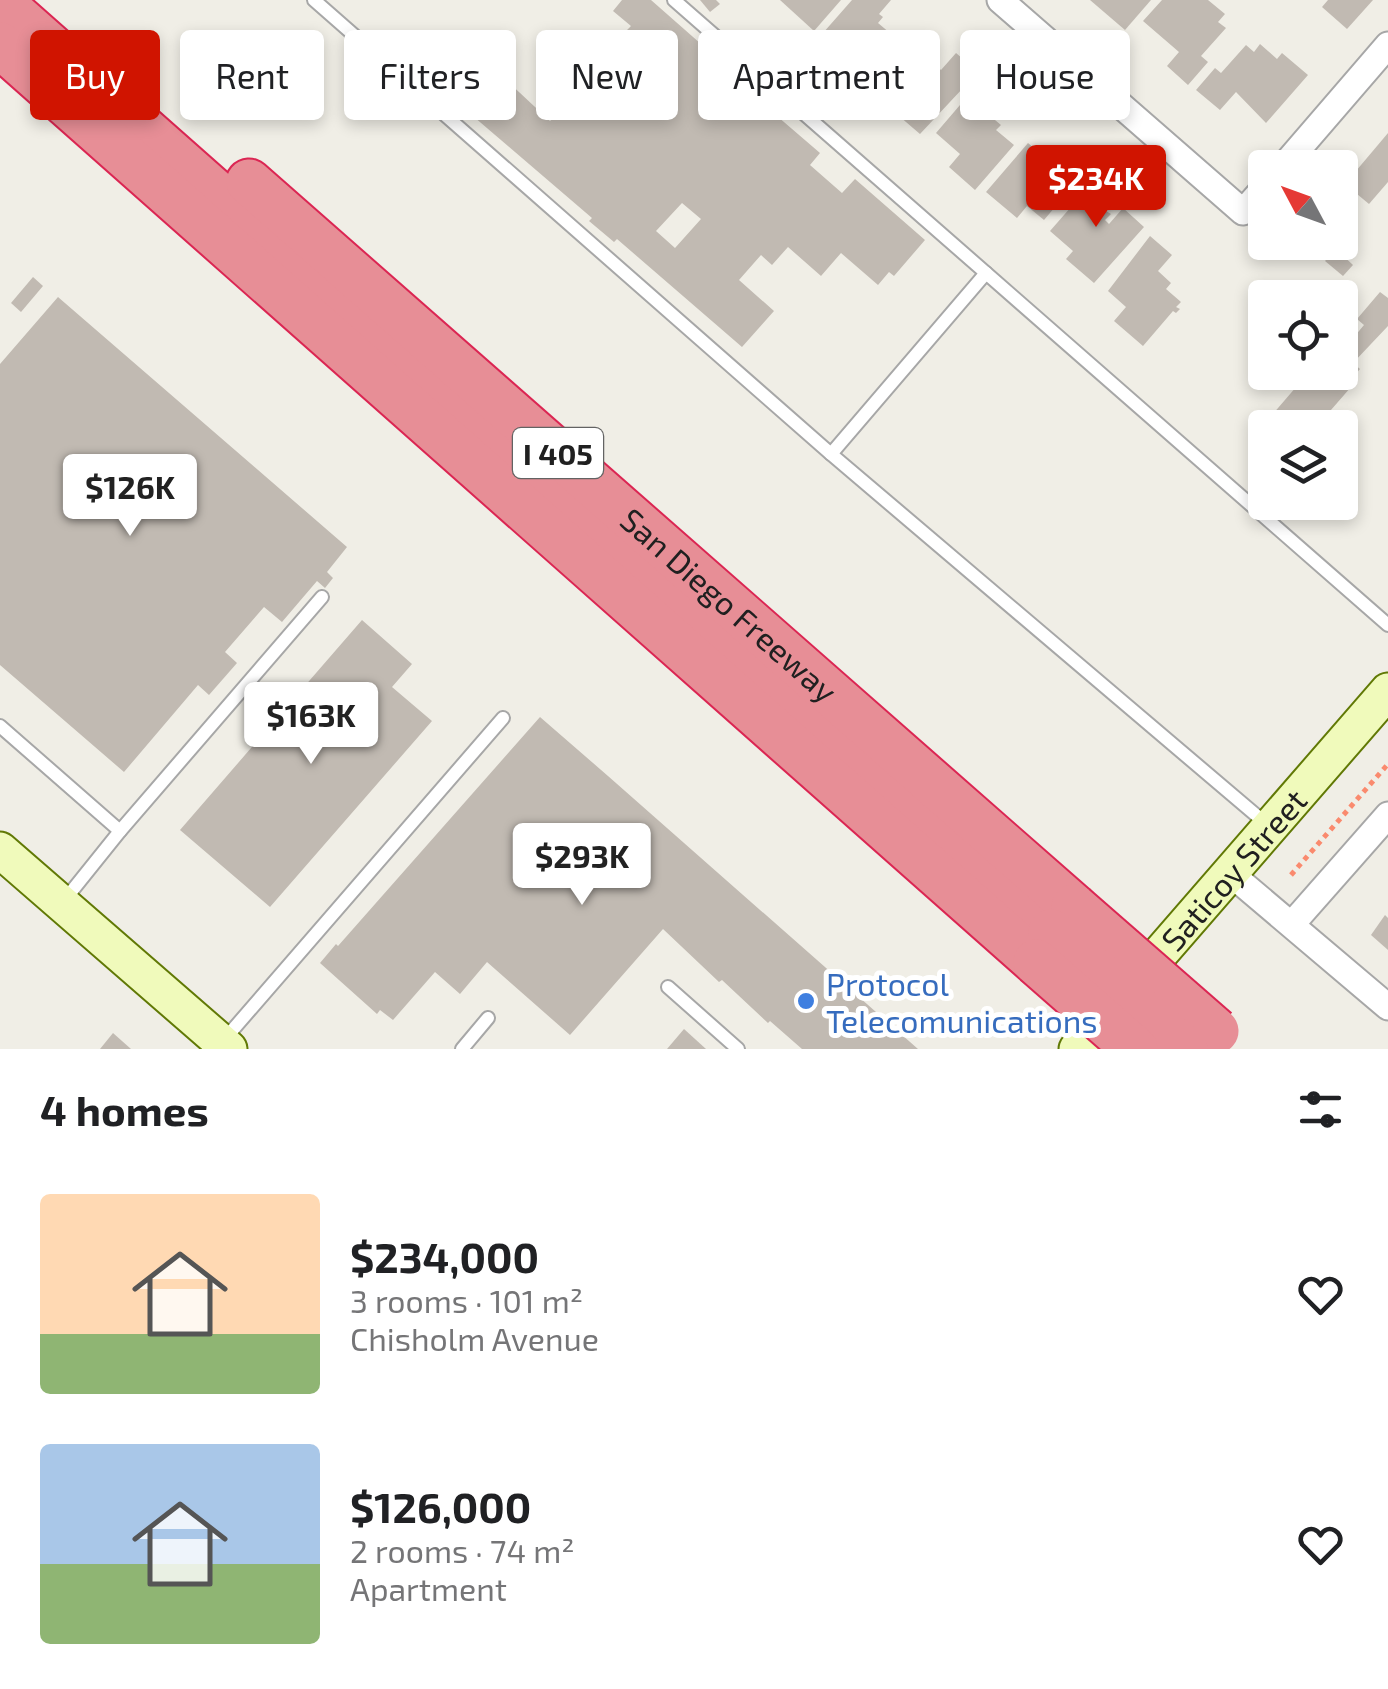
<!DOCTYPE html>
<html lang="en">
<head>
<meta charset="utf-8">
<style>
  :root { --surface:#fff; --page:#f6f6f6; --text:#202124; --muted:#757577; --accent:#d01400 }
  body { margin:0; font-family:"Exo 2",sans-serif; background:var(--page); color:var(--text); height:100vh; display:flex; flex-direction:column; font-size:38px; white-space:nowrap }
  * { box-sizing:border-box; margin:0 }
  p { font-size:32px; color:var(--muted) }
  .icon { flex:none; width:55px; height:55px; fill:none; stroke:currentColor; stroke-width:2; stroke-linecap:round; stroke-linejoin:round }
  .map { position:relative; height:1049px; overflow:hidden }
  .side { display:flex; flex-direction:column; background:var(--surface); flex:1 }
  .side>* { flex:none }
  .top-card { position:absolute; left:30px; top:30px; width:1330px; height:90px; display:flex; gap:20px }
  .needle { width:65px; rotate:311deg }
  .buttons { position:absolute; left:1248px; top:150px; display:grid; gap:20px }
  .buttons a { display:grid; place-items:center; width:110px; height:110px; border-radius:10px; background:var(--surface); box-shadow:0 5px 15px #0003; font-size:50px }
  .price { position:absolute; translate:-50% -85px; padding:0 22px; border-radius:10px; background:#fff; color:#222; font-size:32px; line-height:65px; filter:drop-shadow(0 2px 5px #0008) }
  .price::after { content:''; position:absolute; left:50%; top:60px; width:30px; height:22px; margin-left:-15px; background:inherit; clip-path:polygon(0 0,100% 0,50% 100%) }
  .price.selected { background:var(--accent); color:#fff }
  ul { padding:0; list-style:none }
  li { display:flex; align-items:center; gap:30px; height:250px; padding:0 40px }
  li span { display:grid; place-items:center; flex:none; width:280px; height:200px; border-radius:10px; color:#555 }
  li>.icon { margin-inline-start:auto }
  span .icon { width:120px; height:120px; fill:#fffc; stroke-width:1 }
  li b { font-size:42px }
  h2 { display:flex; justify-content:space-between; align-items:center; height:120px; padding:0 40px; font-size:42px }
  .chip { padding:0 35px; border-radius:10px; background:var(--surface); box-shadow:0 5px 15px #0003; font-size:35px; line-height:90px }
  .chip.selected { background:var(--accent); color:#fff }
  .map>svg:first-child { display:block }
</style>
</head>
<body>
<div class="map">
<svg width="1388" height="1049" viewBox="0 0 1388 1049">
  <rect width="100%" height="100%" fill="#f0eee6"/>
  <!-- building -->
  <g fill="#c1bab2" fill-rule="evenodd">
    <path d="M622 0H651L726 66 723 69 730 75 727 78 760 107 763 104 820 153 810 165 842 193 855 179 925 240 894 276 889 272 878 285 841 253 821 276 788 247 772 265 761 255 739 280 774 311 742 347 617 239 614 242 589 221 592 218 453 99 486 61 550 121 576 96 590 108 600 97 615 110 657 61 625 32 631 26 613 11ZM682 203 701 219 675 248 656 231Z"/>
    <polygon points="700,0 716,0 720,4 710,12"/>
    <polygon points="780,0 841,0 814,31"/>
    <polygon points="852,0 891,0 879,14 883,17 878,23 903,44 860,95 829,68 844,51 823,33"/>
    <polygon points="1090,0 1151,0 1125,30"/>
    <polygon points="1162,0 1208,0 1225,14 1218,22 1226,28 1201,56 1208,62 1188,85 1167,66 1179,52 1143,21"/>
    <polygon points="1328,0 1373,0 1347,29 1322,7"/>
    <polygon points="1260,44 1277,59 1282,53 1308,75 1266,123 1236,92 1220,110 1196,90 1215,68 1221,73 1246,45 1254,52"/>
    <polygon points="908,51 924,64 929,59 941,70 956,53 978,72 920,134 871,92"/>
    <polygon points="807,52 817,61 799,81 789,72"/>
    <polygon points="984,77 1006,96 989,115 1001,125 996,130 1014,145 975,190 949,167 960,154 936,133"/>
    <polygon points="1388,133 1388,182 1369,204 1345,184"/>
    <polygon points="1028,143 1056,167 1070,151 1093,170 1076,190 1072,187 1044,220 1027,206 1017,218 986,192"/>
    <polygon points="1099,175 1121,195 1106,211 1111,214 1105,220 1109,224 1123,208 1144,227 1094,283 1066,259 1073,251 1050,231"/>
    <polygon points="1150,236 1172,255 1158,271 1171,283 1166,289 1181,302 1176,307 1180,309 1176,313 1173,311 1143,346 1114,321 1126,307 1108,291"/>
    <polygon points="1336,249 1353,265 1343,276 1325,261"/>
    <polygon points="33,277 43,286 21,312 11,303"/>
    <polygon points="1380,292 1388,298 1388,326 1353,363 1360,369 1352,378 1351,387 1324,418 1320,414 1308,428 1287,428 1272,415 1309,372 1340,372 1340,335 1349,343 1364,325 1357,319"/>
    <polygon points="58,297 347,547 327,572 333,578 325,588 317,581 282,622 264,607 225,652 237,663 209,695 198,685 124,772 0,665 0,364"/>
    <polygon points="362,620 412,664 392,687 432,721 270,907 180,830"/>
    <polygon points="540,717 608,776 918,1049 802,1049 770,1021 768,1023 722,980 719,982 663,929 570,1035 487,962 460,994 435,972 393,1020 380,1010 377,1014 320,963 336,944 338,946"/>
    <polygon points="1385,915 1388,918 1388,950 1371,935"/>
    <polygon points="684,1029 706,1049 667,1049"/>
    <polygon points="113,1033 131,1049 100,1049"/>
  </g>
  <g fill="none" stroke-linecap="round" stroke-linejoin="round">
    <defs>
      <g id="lane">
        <polyline points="314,0 831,454"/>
        <polyline points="674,0 986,273"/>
        <polyline points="0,726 120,831"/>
        <polyline points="1270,827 831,454 986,273 1388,625"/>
        <polyline points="63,902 120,831 322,597"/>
        <polyline points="668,987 738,1049"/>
        <polyline points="223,1041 503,718"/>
        <polyline points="462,1049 488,1018"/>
      </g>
      <g id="street">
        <polyline points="1000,0 1243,212 1265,187"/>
        <polyline points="1282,168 1388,45"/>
        <polyline points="1231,874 1388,1007"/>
        <polyline points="1292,924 1388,815"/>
      </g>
      <g id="secondary">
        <polyline points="0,850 229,1049"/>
        <path id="s1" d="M1077 1049 1388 691"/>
      </g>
      <g id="highway">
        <polyline points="0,2 1051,932"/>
        <polyline points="0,45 1036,962"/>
        <path id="s2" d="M249 182 1074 907"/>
      </g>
    </defs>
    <!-- lane casing -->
    <use href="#lane" stroke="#a7a7a7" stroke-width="16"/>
    <!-- street casing -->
    <use href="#street" stroke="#a7a7a7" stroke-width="29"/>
    <!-- secondary casing -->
    <use href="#secondary" stroke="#617905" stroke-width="39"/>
    <!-- highway casing -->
    <use href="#highway" stroke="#db2653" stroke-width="49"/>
    <!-- path -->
    <polyline stroke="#fa8a6e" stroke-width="5" stroke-dasharray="5 5" stroke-linecap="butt" points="1291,875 1388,764"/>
    <!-- lane -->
    <use href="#lane" stroke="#fff" stroke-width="12"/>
    <!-- street -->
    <use href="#street" stroke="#fff" stroke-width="25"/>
    <!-- secondary -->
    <use href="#secondary" stroke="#f0fabb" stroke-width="35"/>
    <!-- highway -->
    <use href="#highway" stroke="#e78e96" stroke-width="45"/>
    <defs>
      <g id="highway-bridge">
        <polyline points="1074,907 1216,1031"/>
        <polyline points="1051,932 1185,1049"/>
        <polyline points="1036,962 1135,1049"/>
      </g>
    </defs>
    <!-- highway-bridge casing -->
    <use href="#highway-bridge" stroke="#db2653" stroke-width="49" stroke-linecap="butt"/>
    <!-- highway-bridge -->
    <use href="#highway-bridge" stroke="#e78e96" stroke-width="45"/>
  </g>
  <!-- markers -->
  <circle fill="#3f7fe0" stroke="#fff" stroke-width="4" cx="806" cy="1001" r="10"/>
  <g text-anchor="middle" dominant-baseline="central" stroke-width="10" stroke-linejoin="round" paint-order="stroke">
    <!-- shield labels -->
    <rect fill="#fff" stroke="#636363" stroke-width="2.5" x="513" y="428" width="90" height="50" rx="8"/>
    <g font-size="30" font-weight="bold" fill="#202020">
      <text x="558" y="453">I 405</text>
    </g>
    <!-- street labels -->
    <g font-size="32" fill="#202020" stroke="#fff">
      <text stroke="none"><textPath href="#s2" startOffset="640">San Diego Freeway</textPath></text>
      <text stroke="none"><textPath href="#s1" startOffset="238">Saticoy Street</textPath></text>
    </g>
    <!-- shop labels -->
    <g font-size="32" fill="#366cbe" stroke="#fff" text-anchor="start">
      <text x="826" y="983">Protocol<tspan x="826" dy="37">Telecomunications</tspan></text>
    </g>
  </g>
</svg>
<div class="buttons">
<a><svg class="needle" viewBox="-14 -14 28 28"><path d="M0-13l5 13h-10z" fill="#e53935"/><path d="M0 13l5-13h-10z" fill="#757577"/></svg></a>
<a><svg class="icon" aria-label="locate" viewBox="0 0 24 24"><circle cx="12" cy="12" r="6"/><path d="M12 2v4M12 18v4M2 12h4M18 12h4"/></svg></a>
<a><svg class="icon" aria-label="layers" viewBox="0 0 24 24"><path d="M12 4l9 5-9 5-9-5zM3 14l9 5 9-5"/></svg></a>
</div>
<b class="price selected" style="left:1096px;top:230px">$234K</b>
<b class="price" style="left:130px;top:539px">$126K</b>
<b class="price" style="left:311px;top:767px">$163K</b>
<b class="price" style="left:582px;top:908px">$293K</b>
<div class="top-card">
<a class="chip selected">Buy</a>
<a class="chip">Rent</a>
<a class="chip">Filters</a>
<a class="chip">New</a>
<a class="chip">Apartment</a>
<a class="chip">House</a>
</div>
</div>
<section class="side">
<h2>4 homes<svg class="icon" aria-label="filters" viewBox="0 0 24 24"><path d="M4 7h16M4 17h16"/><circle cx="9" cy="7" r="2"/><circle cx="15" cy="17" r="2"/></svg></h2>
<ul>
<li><span style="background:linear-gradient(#ffd9b3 70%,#8fb573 0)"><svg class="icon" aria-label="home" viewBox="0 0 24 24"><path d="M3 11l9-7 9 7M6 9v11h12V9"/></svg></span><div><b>$234,000</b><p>3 rooms · 101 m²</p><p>Chisholm Avenue</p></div><svg class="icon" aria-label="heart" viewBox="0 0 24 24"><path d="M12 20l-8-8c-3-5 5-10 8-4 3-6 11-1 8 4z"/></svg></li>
<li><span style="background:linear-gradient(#a9c7e8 60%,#8fb573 0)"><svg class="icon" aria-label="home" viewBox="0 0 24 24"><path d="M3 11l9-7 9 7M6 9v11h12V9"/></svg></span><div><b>$126,000</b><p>2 rooms · 74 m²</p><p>Apartment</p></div><svg class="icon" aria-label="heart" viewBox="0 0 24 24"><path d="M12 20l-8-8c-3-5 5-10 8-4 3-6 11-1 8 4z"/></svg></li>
</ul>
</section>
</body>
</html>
